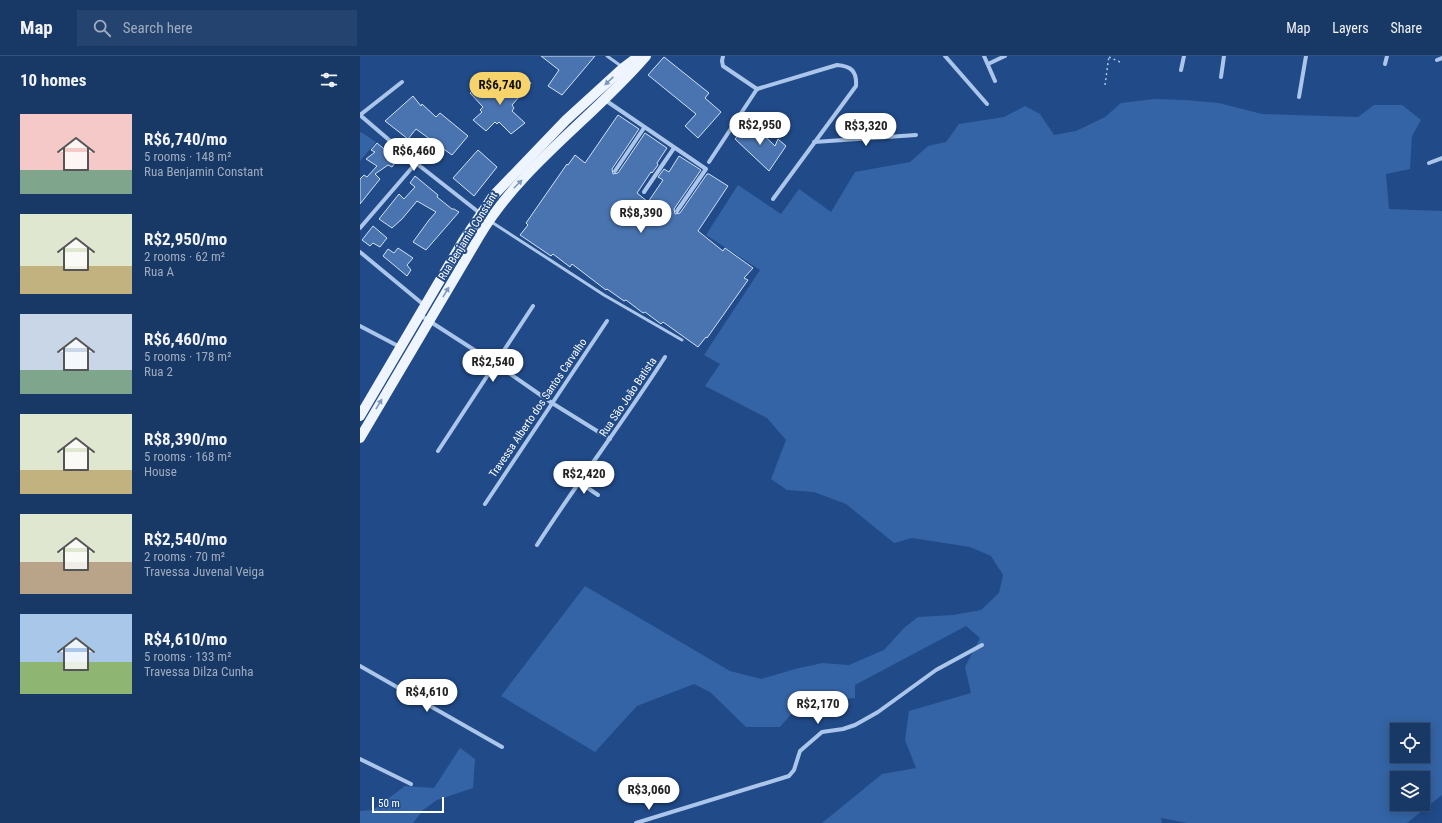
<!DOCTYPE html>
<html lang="en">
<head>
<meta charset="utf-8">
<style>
  :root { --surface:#183866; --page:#25436f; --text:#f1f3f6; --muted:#9facbf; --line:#36527a; --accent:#f7d36c }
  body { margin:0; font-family:"Roboto Condensed",sans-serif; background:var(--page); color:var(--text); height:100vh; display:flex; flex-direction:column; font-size:15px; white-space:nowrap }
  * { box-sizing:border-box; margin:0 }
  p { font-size:13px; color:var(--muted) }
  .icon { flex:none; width:22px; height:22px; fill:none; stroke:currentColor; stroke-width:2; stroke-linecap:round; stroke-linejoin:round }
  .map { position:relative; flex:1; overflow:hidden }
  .drawer { display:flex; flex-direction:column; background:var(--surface); width:360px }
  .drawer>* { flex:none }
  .controls { position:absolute; left:1030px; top:667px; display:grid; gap:8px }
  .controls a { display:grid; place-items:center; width:40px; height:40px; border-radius:0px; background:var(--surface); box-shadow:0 2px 10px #0003,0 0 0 1px var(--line); font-size:20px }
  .scale { position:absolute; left:12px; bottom:10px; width:72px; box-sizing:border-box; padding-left:4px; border:2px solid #fff; border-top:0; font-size:11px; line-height:14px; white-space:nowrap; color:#fff; -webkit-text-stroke:3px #204a88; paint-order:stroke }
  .price { position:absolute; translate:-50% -34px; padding:0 9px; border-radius:14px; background:#fff; color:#222; font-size:13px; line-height:26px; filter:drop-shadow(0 1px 2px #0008) }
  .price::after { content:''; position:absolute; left:50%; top:24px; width:12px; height:9px; margin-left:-6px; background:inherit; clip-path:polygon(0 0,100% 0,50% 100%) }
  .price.active { background:var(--accent); color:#111 }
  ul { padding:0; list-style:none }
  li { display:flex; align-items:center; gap:12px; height:100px; padding:0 20px }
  li span { display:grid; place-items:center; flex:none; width:112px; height:80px; border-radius:0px; color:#555 }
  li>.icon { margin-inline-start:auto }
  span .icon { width:48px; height:48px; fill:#fffc; stroke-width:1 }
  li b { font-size:17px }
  h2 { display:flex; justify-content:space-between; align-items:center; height:48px; padding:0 20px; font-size:17px }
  header { display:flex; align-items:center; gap:24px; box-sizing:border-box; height:56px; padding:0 20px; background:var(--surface); border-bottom:1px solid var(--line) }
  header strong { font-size:19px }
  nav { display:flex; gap:22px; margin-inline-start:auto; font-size:14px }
  .search { width:280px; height:36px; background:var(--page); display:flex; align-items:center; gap:10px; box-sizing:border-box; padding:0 14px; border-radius:0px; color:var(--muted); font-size:15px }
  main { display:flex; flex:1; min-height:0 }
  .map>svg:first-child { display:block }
</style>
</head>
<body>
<header>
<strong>Map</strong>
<div class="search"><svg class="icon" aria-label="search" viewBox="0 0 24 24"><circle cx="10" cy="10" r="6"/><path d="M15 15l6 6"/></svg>Search here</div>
<nav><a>Map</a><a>Layers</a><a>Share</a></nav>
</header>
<main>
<section class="drawer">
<h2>10 homes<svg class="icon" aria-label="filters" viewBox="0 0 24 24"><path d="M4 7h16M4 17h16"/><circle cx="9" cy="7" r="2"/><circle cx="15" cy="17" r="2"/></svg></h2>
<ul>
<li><span style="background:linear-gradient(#f6c9c9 70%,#7fa58c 0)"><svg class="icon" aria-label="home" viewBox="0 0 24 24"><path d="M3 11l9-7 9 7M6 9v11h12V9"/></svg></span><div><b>R$6,740/mo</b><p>5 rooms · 148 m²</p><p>Rua Benjamin Constant</p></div></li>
<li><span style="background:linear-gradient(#dfe7d0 65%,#c2b280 0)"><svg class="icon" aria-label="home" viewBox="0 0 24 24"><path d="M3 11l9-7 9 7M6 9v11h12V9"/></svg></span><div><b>R$2,950/mo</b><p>2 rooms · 62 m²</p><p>Rua A</p></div></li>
<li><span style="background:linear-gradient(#c9d6e8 70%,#7fa58c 0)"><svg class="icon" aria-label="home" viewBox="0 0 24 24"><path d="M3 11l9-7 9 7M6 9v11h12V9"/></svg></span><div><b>R$6,460/mo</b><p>5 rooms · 178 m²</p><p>Rua 2</p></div></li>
<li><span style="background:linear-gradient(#dfe7d0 70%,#c2b280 0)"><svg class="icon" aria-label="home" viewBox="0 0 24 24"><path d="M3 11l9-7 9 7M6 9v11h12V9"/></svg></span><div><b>R$8,390/mo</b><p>5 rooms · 168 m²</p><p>House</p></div></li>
<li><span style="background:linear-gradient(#dfe7d0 60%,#b9a48a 0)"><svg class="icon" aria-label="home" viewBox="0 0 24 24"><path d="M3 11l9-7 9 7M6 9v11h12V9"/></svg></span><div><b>R$2,540/mo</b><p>2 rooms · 70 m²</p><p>Travessa Juvenal Veiga</p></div></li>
<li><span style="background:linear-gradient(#a9c7e8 60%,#8fb573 0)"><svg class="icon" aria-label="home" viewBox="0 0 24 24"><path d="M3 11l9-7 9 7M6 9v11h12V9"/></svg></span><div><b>R$4,610/mo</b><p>5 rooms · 133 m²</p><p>Travessa Dilza Cunha</p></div></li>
</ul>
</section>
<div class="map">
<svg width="1082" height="767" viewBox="0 0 1082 767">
  <rect width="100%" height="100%" fill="#204a88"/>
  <!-- green -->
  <g fill="#3464a5" fill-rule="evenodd">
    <path d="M794 43 825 44 859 47 902 58 998 61 1014 49H1042L1061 64 1052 80 1050 113 1026 118 1029 153 1082 155V739L1047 767H827L801 762 802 767H462L522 718 556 712 545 684 549 655 611 637 605 611 620 582 606 570 495 629V642L468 645 446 641 420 671H386L350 636 334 628 277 650 235 696 141 640 225 530 370 615 401 623 435 613 462 607 489 609 524 594 544 572 558 561 593 559 621 554 639 537 643 519 631 500 610 491 552 482 534 487 486 448 454 436 427 434 411 423 426 384 407 362 345 330 360 308 344 299 400 214 346 179 378 129 421 158 439 133 471 156 495 116 550 106 568 90 586 86 599 68 644 61 665 50 680 58 694 79 716 75 745 61 761 47ZM1037 674H1063V700H1037ZM1037 722H1063V748H1037Z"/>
    <polygon points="1,76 16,86 0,105 0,77"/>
    <polygon points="100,692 115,703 113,732 77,744 63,754 53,767 0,767 0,755 13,754 45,730 74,732"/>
  </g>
  <!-- building -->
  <g fill="#4974b0" stroke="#d0e1f8">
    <polygon points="181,0 235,0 202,39 188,30 199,14"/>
    <polygon points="304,1 349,37 345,42 361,56 338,82 325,70 336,58 288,19"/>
    <polygon points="161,18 171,27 152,49 154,52 152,55 165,67 151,78 139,66 137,68 135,66 126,75 113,64 122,56 120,54 123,51 110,37 119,28 134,40 139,37 141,40"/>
    <polygon points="53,40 61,50 62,48 76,61 80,57 108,80 92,99 56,73 48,83 25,65"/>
    <polygon points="258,59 279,73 252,113 253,118 258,117 285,77 307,92 297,107 298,109 292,117 291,116 277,137 288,146 303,124 298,121 304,113 309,116 319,100 341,114 314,153 315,158 320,157 347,118 349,118 368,130 338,175 363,195 365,192 393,212 384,222 388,224 347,282 346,281 338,291 303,266 301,268 285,256 283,257 266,244 264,245 247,233 246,234 212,208 210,211 193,198 191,200 160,179 168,169 166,167 207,108 208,109 215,99 225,107"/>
    <polygon points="390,66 415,90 418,83 426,90 409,115 375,83"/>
    <polygon points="17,87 37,104 32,111 28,109 15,118 20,123 0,148 0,123 4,119 7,121 17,110 6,103 15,96 11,94"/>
    <polygon points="118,94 137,111 114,140 93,122"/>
    <polygon points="55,120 78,139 77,141 92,153 94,153 99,156 66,194 53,186 69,164 76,156 57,145 42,163 32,172 19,163 39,138 44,143 55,131 50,127"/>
    <polygon points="13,170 27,182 20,191 13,187 10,190 2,184"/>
    <polygon points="38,192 53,202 47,209 51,214 47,220 23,200 28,193 34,197"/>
  </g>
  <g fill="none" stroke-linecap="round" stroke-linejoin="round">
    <!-- path -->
    <g stroke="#abc6ea" stroke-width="1.5" stroke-dasharray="2 3" stroke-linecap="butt">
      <polyline points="749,1 760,6"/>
      <polyline points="745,29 749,0"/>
    </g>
    <!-- service -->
    <g stroke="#abc6ea" stroke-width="3">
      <polyline points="247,0 261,10"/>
      <polyline points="130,165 244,239 322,284"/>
    </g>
    <!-- minor -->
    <g stroke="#abc6ea" stroke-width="4">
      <polyline points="363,0 362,5 363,10 397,33"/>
      <polyline points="585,0 627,48"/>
      <polyline points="624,0 635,25"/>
      <polyline points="1077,4 1082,2"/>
      <polyline points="628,8 645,0"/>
      <polyline points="1025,8 1027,0"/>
      <polyline points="821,14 824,0"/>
      <polyline points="861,21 864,0"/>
      <path d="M397 33 477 9C491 10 497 15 496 30L413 143"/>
      <polyline points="939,41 946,0"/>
      <polyline points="245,44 346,113 317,155"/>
      <polyline points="0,59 56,107 121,158"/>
      <polyline points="0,59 42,26"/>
      <polyline points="454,86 556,79"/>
      <polyline points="349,106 397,33"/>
      <polyline points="1069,107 1082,102"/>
      <polyline points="255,115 284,72"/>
      <polyline points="284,136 314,92"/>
      <polyline points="0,172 56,107"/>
      <polyline points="0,196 64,249"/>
      <polyline points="60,259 136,308 192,347 250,383"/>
      <polyline points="0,270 40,291"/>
      <polyline points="78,395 173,250"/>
      <polyline points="219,426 238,439"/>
      <polyline points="125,448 247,265"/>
      <path d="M177 489C218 425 264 365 305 301"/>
      <polyline points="0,610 142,691"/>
      <polyline points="0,703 51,728"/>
      <polyline points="276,767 429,720 434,714 440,695 462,676 483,673 495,669 518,656 576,614 622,589"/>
    </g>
    <!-- primary -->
    <g stroke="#eff5fe" stroke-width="10">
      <polyline points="0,360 103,185 133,140 206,64 263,12 279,0"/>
      <path d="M0 382 120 179C162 109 233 62 286 0"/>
    </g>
  </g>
  <!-- one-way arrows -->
  <defs><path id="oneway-solid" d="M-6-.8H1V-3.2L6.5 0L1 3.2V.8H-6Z"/></defs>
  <g fill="#7d97bd">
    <use href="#oneway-solid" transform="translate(249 25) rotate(137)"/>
    <use href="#oneway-solid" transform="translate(158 128) rotate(-45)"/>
    <use href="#oneway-solid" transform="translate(86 236) rotate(-59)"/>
    <use href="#oneway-solid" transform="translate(19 348) rotate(-59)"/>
  </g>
  <g text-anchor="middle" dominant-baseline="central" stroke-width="4" stroke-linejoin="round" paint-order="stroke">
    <!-- street labels -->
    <g font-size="11" fill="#fff" stroke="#204a88">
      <text transform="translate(108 180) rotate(-58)">Rua Benjamin Constant</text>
      <text transform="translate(268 341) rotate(-56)">Rua São João Batista</text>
      <text transform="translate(178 352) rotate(-56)">Travessa Alberto dos Santos Carvalho</text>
    </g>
  </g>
</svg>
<div class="controls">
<a><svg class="icon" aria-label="locate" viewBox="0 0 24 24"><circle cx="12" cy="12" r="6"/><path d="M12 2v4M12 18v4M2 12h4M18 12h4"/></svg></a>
<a><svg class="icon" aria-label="layers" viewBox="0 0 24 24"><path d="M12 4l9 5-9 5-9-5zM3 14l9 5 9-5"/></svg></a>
</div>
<div class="scale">50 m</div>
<b class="price active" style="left:140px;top:50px">R$6,740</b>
<b class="price" style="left:400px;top:90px">R$2,950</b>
<b class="price" style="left:506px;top:91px">R$3,320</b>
<b class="price" style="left:54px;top:116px">R$6,460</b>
<b class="price" style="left:281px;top:178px">R$8,390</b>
<b class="price" style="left:133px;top:327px">R$2,540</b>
<b class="price" style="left:224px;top:439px">R$2,420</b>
<b class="price" style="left:67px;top:657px">R$4,610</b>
<b class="price" style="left:458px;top:669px">R$2,170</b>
<b class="price" style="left:289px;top:755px">R$3,060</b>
</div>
</main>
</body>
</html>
